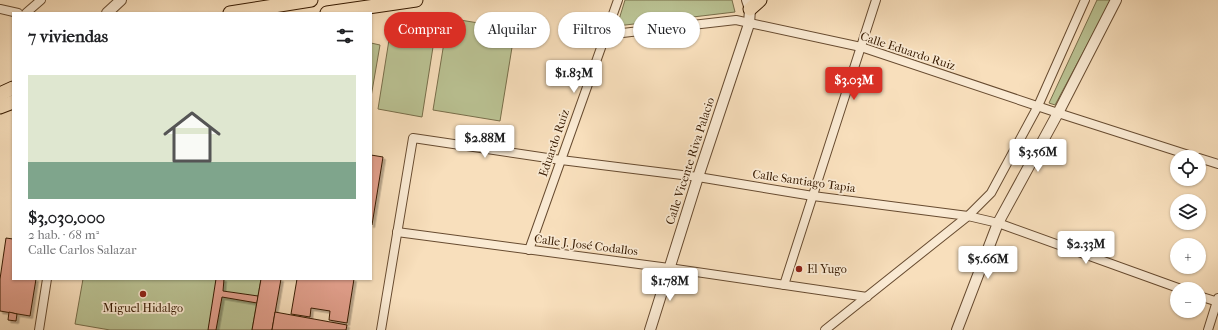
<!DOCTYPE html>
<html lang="es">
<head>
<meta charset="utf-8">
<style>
  :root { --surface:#fff; --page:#f2f2f2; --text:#202124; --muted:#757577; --line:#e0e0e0; --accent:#d93025 }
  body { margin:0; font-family:"IM FELL French Canon",serif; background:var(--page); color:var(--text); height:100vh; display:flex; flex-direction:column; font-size:15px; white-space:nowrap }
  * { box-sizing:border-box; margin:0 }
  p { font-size:13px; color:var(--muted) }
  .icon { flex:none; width:22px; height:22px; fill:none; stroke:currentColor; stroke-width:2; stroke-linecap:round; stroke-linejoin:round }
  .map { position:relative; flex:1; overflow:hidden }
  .side { position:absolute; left:12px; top:12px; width:360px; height:268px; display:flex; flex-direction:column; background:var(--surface); border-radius:0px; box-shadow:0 1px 3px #0004 }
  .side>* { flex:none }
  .top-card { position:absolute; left:384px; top:12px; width:380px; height:36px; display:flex; gap:8px }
  .fabs { position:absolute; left:1170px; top:150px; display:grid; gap:8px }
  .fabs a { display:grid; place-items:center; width:36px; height:36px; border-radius:50%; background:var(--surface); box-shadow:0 1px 3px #0004; font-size:20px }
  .price { position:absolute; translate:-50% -34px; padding:0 9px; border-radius:4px; background:#fff; color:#222; font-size:13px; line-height:26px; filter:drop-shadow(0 1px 2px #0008) }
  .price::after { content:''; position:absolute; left:50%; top:24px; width:12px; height:9px; margin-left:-6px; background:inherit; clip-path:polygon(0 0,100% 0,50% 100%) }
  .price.current { background:var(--accent); color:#fff }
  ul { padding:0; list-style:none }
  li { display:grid; align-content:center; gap:8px; height:212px; padding:0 16px }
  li+li { border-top:1px solid var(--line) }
  li span { display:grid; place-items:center; height:124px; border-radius:0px; color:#555 }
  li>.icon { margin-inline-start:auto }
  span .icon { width:72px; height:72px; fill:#fffc; stroke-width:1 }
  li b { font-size:17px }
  h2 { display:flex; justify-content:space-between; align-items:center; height:48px; padding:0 16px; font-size:17px }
  .chip { padding:0 14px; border-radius:18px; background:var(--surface); box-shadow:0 1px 3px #0004; font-size:14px; line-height:36px }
  .chip.current { background:var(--accent); color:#fff }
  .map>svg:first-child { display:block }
</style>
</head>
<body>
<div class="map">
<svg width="1218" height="330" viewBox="0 0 1218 330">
  <defs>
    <filter id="shadow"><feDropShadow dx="2.5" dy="2.5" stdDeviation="0" flood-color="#0004"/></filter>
  </defs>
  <rect width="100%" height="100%" fill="#f8dfbc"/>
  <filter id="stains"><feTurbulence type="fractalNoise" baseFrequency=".005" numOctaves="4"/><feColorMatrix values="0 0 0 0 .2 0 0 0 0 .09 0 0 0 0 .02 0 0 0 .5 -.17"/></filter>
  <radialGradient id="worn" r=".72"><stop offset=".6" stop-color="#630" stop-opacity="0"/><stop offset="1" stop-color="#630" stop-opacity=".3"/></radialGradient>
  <!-- green -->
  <g fill="#bac293" stroke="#786e4a">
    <polygon points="625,0 732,0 735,12 617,26"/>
    <polygon points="1097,0 1111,0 1055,105 1049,103"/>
    <polygon points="448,18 515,29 500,121 433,110"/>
    <polygon points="392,21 436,28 422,117 378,109"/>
    <polygon points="371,43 380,45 371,97"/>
    <polygon points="83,279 261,279 252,330 110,330 75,324"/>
  </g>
  <!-- building -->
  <g fill="#e29f8c" stroke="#371a01" filter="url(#shadow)">
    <polygon points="371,155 383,157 372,225 371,225"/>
    <polygon points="6,238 13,239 13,279 36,279 30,316 0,311 0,279"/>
    <polygon points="216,279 224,279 223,291 258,296 257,303 222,297 216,330 208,330"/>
    <polygon points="261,279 281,279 272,330 252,330"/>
    <polygon points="297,279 354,279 347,323 329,320 330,311 311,308 310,317 291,314"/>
    <polygon points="9,312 17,314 16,321 8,320"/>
    <polygon points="275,312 347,325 346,330 272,330"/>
  </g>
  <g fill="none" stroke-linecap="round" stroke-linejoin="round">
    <defs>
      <g id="minor">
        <polyline points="0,9 18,13"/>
        <polyline points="26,13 41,0"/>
        <polyline points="605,35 736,20 861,47 1058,113 1195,157"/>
        <polyline points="1199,158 1218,164"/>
        <polyline points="397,232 669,268 867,297"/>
        <polyline points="529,250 618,0"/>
        <polyline points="784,285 876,0"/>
        <polyline points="1199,296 1218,302"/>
        <polyline points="39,330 47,279"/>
        <polyline points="381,330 413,138 561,160 698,177 813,196 968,216 998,223 1181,289"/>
        <polyline points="825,330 968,216 991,193 1038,106 1085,0"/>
        <polyline points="1208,330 1218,298"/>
      </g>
      <g id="tertiary">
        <polyline points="107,13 121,0"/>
        <polyline points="650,330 698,177 749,24 750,9 747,0"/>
        <polyline points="957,330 998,223 1058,113 1116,0"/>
      </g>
      <g id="primary">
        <polyline points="750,9 760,0"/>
        <polyline points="230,13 311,0"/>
        <polyline points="327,13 416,0"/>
        <polyline points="0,94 13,88"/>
        <polyline points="0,107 13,102"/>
      </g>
    </defs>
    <!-- minor casing -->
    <use href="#minor" stroke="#674b30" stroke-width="10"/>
    <!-- tertiary casing -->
    <use href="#tertiary" stroke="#674b30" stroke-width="12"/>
    <!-- primary casing -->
    <use href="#primary" stroke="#371a01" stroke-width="15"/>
    <!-- minor -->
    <use href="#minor" stroke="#faead3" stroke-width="8"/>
    <!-- tertiary -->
    <use href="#tertiary" stroke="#faead3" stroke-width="10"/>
    <!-- primary -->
    <use href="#primary" stroke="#f8dfbc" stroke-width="13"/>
  </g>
  <!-- markers -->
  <g fill="#8f2418" stroke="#faead3" stroke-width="1.5">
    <circle cx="799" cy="269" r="4"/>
    <circle cx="143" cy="294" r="4"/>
  </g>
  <g text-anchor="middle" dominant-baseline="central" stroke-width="3.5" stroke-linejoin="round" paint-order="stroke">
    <!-- street labels -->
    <g font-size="12" fill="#371a01" stroke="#faead3">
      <text transform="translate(908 51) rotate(18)">Calle Eduardo Ruiz</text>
      <text transform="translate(554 143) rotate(-71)">Eduardo Ruiz</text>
      <text transform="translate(690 161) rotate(-72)">Calle Vicente Riva Palacio</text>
      <text transform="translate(804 181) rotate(8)">Calle Santiago Tapia</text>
      <text transform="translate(586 245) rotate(7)">Calle J. José Codallos</text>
    </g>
    <!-- poi labels -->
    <g font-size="12" fill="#371a01" stroke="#faead3" text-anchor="start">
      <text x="807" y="269">El Yugo</text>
      <text x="143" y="308" text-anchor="middle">Miguel Hidalgo</text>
    </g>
  </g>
  <rect width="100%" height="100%" filter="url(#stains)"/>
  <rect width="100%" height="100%" fill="url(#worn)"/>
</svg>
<div class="fabs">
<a><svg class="icon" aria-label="locate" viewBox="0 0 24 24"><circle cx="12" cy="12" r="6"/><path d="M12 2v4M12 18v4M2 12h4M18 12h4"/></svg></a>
<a><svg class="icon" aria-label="layers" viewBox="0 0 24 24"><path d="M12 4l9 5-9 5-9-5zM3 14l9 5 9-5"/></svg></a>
<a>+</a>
<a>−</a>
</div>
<b class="price" style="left:574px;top:94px">$1.83M</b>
<b class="price current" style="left:854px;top:101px">$3.03M</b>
<b class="price" style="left:485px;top:159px">$2.88M</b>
<b class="price" style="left:1038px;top:173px">$3.56M</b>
<b class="price" style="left:1086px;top:265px">$2.33M</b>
<b class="price" style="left:988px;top:280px">$5.66M</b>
<b class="price" style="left:670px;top:302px">$1.78M</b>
<div class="top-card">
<a class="chip current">Comprar</a>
<a class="chip">Alquilar</a>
<a class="chip">Filtros</a>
<a class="chip">Nuevo</a>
</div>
<section class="side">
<h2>7 viviendas<svg class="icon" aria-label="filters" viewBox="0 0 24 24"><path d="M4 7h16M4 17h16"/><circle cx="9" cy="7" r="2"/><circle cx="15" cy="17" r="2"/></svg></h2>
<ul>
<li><span style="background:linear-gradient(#dfe7d0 70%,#7fa58c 0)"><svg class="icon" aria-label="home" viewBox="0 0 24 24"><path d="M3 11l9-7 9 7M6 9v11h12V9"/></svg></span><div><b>$3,030,000</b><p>2 hab. · 68 m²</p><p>Calle Carlos Salazar</p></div></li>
</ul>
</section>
</div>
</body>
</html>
